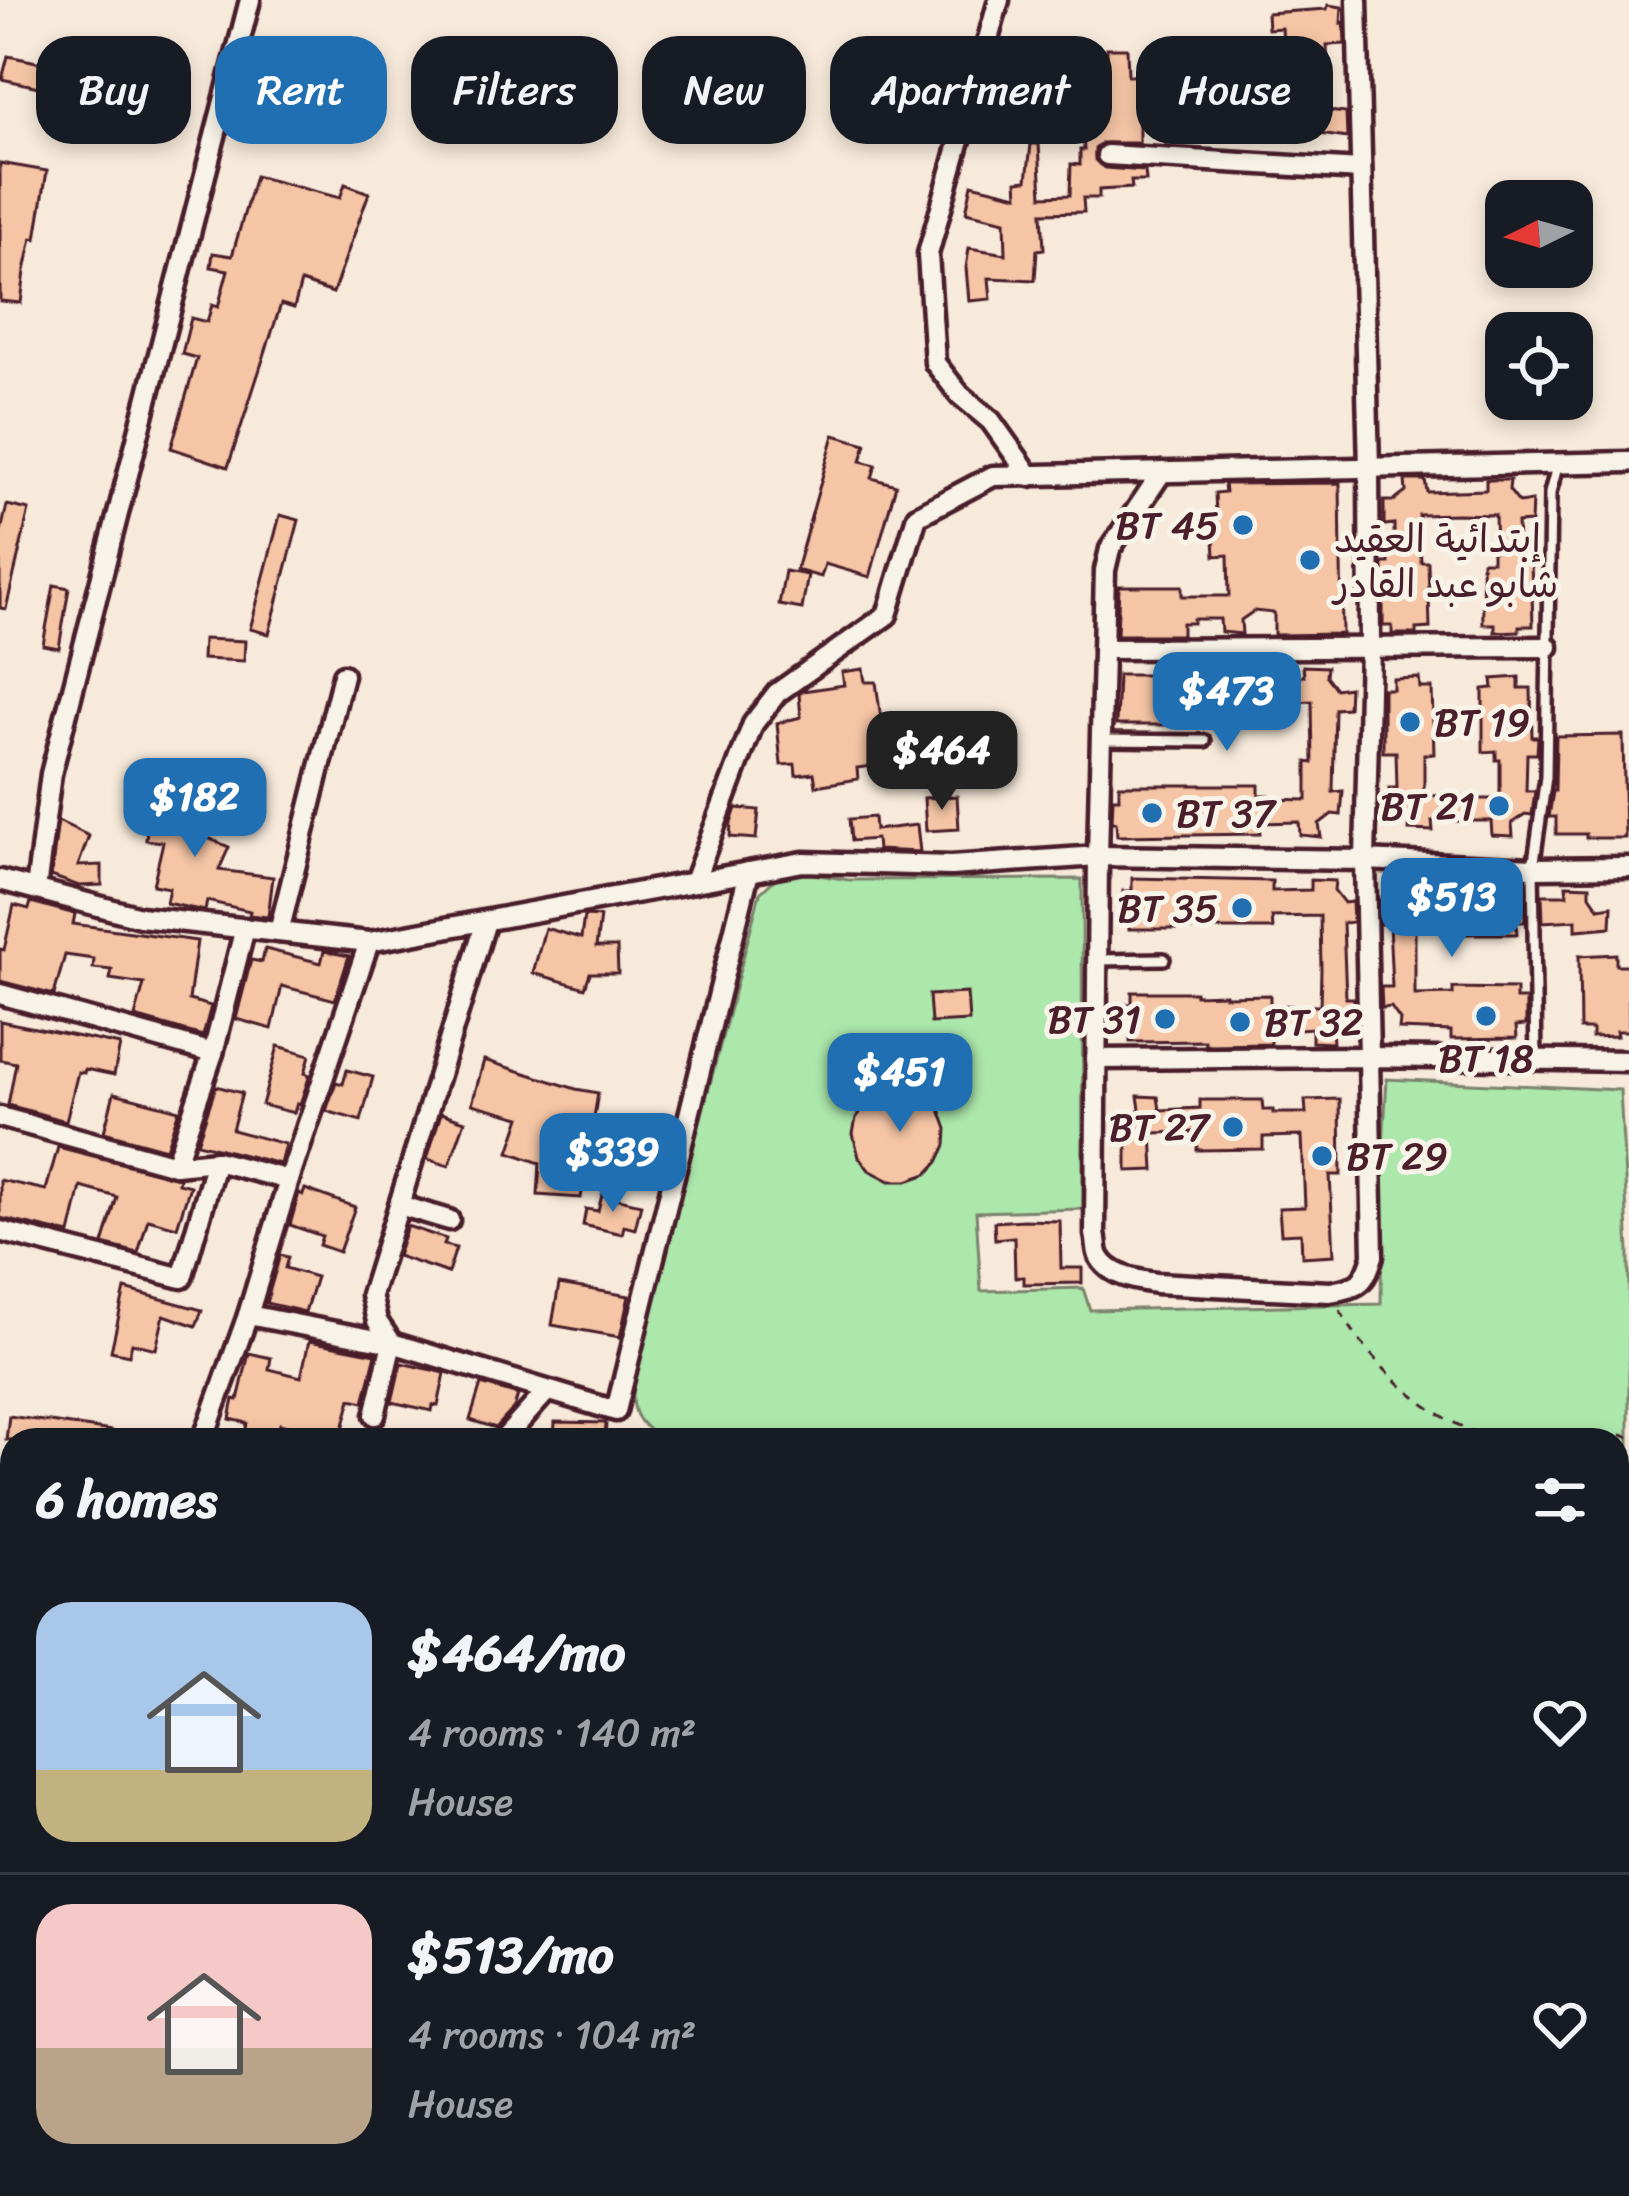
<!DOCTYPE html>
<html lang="en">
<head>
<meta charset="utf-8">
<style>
  :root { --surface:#171b24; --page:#20242c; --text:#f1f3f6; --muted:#9ea1a6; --line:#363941; --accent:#1f6fb2 }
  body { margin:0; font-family:Sriracha,"Playpen Sans Arabic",sans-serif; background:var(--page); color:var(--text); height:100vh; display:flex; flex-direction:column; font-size:45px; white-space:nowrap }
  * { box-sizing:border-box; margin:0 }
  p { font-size:39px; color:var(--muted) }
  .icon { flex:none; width:66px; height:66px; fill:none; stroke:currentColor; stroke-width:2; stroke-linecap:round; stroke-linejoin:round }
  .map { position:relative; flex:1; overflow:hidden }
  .side { position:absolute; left:0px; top:1428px; width:1629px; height:768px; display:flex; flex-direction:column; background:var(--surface); border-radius:36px 36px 0 0; box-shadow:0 6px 18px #0003 }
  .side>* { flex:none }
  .banner { position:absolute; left:36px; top:36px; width:1557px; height:108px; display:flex; gap:24px }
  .needle { width:78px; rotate:265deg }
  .buttons { position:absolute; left:1485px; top:180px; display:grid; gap:24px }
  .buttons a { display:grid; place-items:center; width:108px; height:108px; border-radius:24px; background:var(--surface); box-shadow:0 6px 18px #0003; font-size:60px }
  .price { position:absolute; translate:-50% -102px; padding:0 27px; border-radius:24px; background:var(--accent); color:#fff; font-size:39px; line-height:78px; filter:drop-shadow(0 3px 6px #0008) }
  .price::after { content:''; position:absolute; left:50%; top:72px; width:36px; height:27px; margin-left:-18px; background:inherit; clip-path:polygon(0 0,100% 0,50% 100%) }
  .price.current { background:#222; color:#fff }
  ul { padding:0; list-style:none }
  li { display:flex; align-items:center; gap:36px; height:300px; padding:0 36px }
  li+li { border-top:3px solid var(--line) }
  li span { display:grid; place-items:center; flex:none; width:336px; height:240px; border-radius:36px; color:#555 }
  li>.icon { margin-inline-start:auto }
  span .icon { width:144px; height:144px; fill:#fffc; stroke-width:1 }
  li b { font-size:51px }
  h2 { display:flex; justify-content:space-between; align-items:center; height:144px; padding:0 36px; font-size:51px }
  .chip { padding:0 42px; border-radius:36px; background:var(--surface); box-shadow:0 6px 18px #0003; font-size:42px; line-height:108px }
  .chip.current { background:var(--accent); color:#fff }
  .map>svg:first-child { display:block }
</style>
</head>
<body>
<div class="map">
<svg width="1629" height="2196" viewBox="0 0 1629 2196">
  <rect width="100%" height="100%" fill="#f7eadb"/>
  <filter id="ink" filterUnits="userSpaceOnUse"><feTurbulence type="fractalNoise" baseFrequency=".00833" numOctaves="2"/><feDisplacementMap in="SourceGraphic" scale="24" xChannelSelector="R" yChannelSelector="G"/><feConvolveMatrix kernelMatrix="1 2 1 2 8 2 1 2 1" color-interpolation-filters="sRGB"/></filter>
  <g filter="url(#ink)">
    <!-- green -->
    <g fill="#ace7ac" stroke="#7b836c" stroke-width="3">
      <path d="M794 871 849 880 1082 879 1083 1209 976 1212 981 1291 1083 1288 1090 1310 1381 1304 1382 1163 1387 1079 1620 1090 1629 1251V1628L1617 1629V1440H659C655 1434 649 1430 644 1425 628 1410 633 1386 636 1366L760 893 783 872Z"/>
      <polygon points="0,1639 12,1640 12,2184 141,2184 140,2196 0,2196"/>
      <polygon points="498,2184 1593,2184 1593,2196 488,2196"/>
    </g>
    <!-- building -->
    <g fill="#f5c5a5" stroke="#4a1f2b" stroke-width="3">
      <polygon points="1328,5 1342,7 1341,23 1344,22 1345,44 1327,45 1328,69 1309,69 1308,42 1283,44 1282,28 1268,29 1267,13 1327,9"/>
      <polygon points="1107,48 1127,48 1128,76 1158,75 1159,91 1139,91 1139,143 1102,143 1095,149 1095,160 1105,168 1145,171 1146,181 1131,181 1132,188 1099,190 1099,198 1083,198 1084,212 1042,213 1044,249 1037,250 1035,280 989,278 991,299 969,301 966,268 969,248 1006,254 1005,221 966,212 972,184 1018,195 1017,181 1027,180 1031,144 1039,144 1042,196 1070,195 1071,164 1080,165 1080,150 1084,150 1080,59 1107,60"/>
      <polygon points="8,56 56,66 52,90 2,79"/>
      <polygon points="1282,108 1328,114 1328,111 1346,113 1347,138 1279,128"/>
      <polygon points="0,163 47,171 36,239 32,238 25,271 21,303 0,301"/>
      <polygon points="255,176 340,198 345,184 369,193 333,293 301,282 294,308 281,304 228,467 171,448 197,358 182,354 191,318 207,322 212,305 218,307 228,270 211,267 213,253 232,256"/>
      <polygon points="834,435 866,444 861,461 876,465 872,478 896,485 870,577 825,564 821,577 796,570"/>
      <polygon points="1405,480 1425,480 1427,492 1486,490 1486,480 1510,480 1509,490 1519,503 1532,501 1531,522 1517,523 1519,560 1531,560 1533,626 1519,626 1519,631 1495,632 1495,624 1483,624 1482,561 1492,561 1492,551 1496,550 1495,515 1458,514 1419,515 1421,562 1428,562 1430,628 1416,629 1416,634 1392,634 1392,626 1383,626 1383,563 1389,563 1389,553 1394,553 1394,524 1384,525 1384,501 1394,501 1406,492"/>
      <polygon points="1340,483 1342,634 1274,635 1274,613 1254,611 1241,620 1242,634 1221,632 1220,619 1193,619 1193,623 1182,623 1182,635 1117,635 1119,586 1182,586 1182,596 1229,596 1228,555 1215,556 1214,538 1217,538 1215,493 1225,492 1224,484"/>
      <polygon points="7,505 29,510 6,609 0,608 0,536"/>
      <polygon points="280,515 299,520 269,634 250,629"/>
      <polygon points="785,571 808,575 802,609 779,605"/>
      <polygon points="54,585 69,588 59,648 43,645"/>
      <polygon points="203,639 245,641 244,661 202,659"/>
      <polygon points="1303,666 1327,667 1326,676 1336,689 1349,687 1348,708 1335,709 1333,792 1343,791 1341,815 1332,814 1319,824 1321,837 1300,835 1299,822 1259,823 1260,834 1117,836 1116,822 1112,822 1113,798 1119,798 1119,785 1259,785 1259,795 1269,795 1269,799 1307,800 1307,762 1313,763 1312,701 1270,703 1270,713 1259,713 1260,725 1116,725 1118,675 1214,675 1214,678 1304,676"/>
      <polygon points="863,669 865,682 876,682 887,764 857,768 858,779 816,786 814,773 796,775 795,764 781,765 777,723 801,717 799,694 803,691 844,685 842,672"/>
      <polygon points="1519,677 1519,688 1531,688 1532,737 1538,737 1537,754 1527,754 1526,791 1535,791 1532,815 1525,814 1512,823 1513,836 1492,835 1491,821 1432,821 1433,831 1409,830 1410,821 1400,808 1388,809 1389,788 1397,788 1396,752 1383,752 1383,689 1393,689 1393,679 1419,678 1420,688 1432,688 1434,754 1424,754 1424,796 1461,795 1461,799 1500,799 1500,760 1496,760 1496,751 1483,752 1483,689 1493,688 1492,679"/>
      <polygon points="987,730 988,746 965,747 965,753 919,755 917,734"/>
      <polygon points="1623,735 1625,838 1586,838 1586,834 1556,834 1556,817 1549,817 1553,791 1555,791 1556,736"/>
      <polygon points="137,785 163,788 162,792 189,799 185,816 150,813 229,847 219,870 273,877 268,917 249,915 250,911 207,901 205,911 166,903 169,888 153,885 163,842 146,840 147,827 132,825"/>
      <polygon points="957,796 959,829 926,831 924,798"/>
      <polygon points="736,808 759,810 756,839 730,837 731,823"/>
      <polygon points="874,817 875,830 917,825 920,852 877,850 876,839 851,841 849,819"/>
      <polygon points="58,821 89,836 78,866 102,865 102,885 79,886 51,876"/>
      <polygon points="1132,878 1272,881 1272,891 1311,890 1311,880 1335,881 1334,890 1344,903 1352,902 1353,922 1343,923 1346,998 1354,998 1354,1022 1345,1021 1332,1030 1333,1043 1312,1042 1312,1028 1271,1031 1271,1044 1205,1045 1205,1041 1130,1042 1130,1028 1125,1028 1124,1004 1132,1004 1132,992 1195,992 1195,995 1225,994 1225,996 1270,995 1270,1005 1320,1006 1321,969 1320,916 1272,917 1273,929 1129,929 1129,915 1124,915 1123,891 1132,891"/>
      <polygon points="1400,878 1421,879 1422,892 1453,890 1453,884 1471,883 1516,884 1516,894 1524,894 1525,922 1516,922 1517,934 1451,934 1451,921 1446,921 1446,914 1415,915 1415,995 1453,994 1453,988 1516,989 1516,999 1526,999 1526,1025 1516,1026 1517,1038 1451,1039 1451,1031 1399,1029 1400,1020 1391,1007 1382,1008 1381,987 1392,987 1389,924 1380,924 1379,900 1389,901 1402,891"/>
      <polygon points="1566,885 1590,886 1590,895 1599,908 1612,906 1611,927 1576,930 1576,920 1543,922 1542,895 1567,895"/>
      <polygon points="31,902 75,914 73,924 197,941 189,1000 211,1006 203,1036 135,1017 144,984 110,979 112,970 93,968 94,959 65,955 54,995 0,981 0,949 4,950 14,905 29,909"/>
      <polygon points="584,916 600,917 596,947 617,947 618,973 590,973 585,988 533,973 545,928 581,938"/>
      <polygon points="265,949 321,963 324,951 349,956 335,1000 282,986 272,1029 236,1019 251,960 262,962"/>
      <polygon points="1616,954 1616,965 1628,965 1629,1031 1616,1031 1617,1036 1592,1037 1592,1029 1580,1029 1579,956"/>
      <polygon points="967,993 969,1021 931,1023 929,995"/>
      <polygon points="0,1021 120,1045 114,1075 85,1069 84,1073 78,1072 66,1121 8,1105 16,1063 0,1060"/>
      <polygon points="278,1046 310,1055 305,1073 310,1075 300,1104 297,1103 294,1113 262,1105"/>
      <polygon points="484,1060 576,1089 598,1093 581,1198 538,1195 540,1163 509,1152 521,1117 472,1104"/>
      <polygon points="347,1070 373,1077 361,1121 326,1111 336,1082 343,1084"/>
      <polygon points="216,1086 242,1093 232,1130 285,1144 280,1164 197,1143"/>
      <polygon points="901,1088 916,1091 938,1104 947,1129 946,1145 938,1162 927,1174 907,1181 890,1181 869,1170 859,1157 853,1134 856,1118 869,1100 882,1092"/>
      <polygon points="114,1093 179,1110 166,1149 104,1132"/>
      <polygon points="1138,1096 1158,1097 1160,1110 1200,1108 1200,1100 1262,1100 1263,1110 1273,1110 1273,1113 1306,1113 1305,1100 1340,1099 1341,1175 1330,1175 1334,1255 1302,1257 1301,1233 1281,1234 1279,1208 1305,1207 1302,1136 1263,1137 1263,1149 1197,1150 1197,1137 1192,1137 1192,1132 1152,1133 1154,1170 1127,1171 1127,1142 1117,1142 1117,1118 1127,1119 1140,1109"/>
      <polygon points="441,1113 465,1121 449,1166 427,1159"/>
      <polygon points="619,1128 657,1138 647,1175 610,1166"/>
      <polygon points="58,1147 179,1178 178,1183 190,1186 177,1227 148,1219 138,1253 103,1244 117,1197 81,1187 70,1234 0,1218 0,1180 46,1190"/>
      <polygon points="305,1189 355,1207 339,1252 319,1245 322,1236 290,1225 299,1193 303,1195"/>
      <polygon points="602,1195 641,1204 635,1229 624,1226 622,1234 583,1225 586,1209 598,1211"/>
      <polygon points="1023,1220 1060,1221 1061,1268 1082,1268 1082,1283 1024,1284 1024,1277 1015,1277 1014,1237 995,1239 994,1222"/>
      <polygon points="407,1226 446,1239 444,1245 456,1248 448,1273 397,1256"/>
      <polygon points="280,1255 288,1257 285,1268 316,1277 305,1312 266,1303"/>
      <polygon points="559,1284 629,1296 620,1337 552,1325"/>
      <polygon points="125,1289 202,1310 196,1326 164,1315 156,1349 132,1343 129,1355 111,1351"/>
      <polygon points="309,1341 376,1354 364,1402 351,1399 340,1440 280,1424 277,1440 244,1440 247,1423 230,1419 234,1399 238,1400 249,1353 271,1358 269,1369 301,1377"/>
      <polygon points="401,1363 445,1373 438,1406 433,1405 432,1411 392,1402"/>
      <polygon points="481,1384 518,1395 514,1408 496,1428 470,1420"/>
      <polygon points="9,1416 112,1431 111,1440 6,1440"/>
      <polygon points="555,1422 606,1423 605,1440 554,1440"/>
    </g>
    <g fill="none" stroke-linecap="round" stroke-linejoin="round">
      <defs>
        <g id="lane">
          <polyline points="1102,740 1205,741"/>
          <polyline points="1097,960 1164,959"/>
          <polyline points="1536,1061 1533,868 1546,777 1550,493 1558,463"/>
        </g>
        <g id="street">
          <polyline points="999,0 928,254 935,363 960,395 991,421 1030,476"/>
          <polyline points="1107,155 1361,170"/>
          <path d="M1162 472 1110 549 1105 570 1098 856 1095 1234C1097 1241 1096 1249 1099 1256 1109 1276 1136 1280 1156 1283L1330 1292C1359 1287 1364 1285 1373 1256L1365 860 1370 647 1369 468 1357 0"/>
          <polyline points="1103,649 1548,647"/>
          <polyline points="0,880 140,917 369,942 803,862 951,866 1098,856 1365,860 1533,868 1629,867"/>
          <polyline points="694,882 753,724 777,693 887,615 917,516 993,476 1629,462"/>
          <polyline points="36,889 51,774 250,0"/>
          <polyline points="279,932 343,675"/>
          <polyline points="0,994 213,1053 175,1165"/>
          <polyline points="213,1053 245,928"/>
          <polyline points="1096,1059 1368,1057 1629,1061"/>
          <polyline points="0,1117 175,1165 216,1161 289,1180 369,942"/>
          <polyline points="449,1220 399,1205 486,921"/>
          <polyline points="0,1231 182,1278 216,1161"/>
          <polyline points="248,1315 289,1180"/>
          <polyline points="375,1415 392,1343 377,1321 371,1295 399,1205"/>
          <polyline points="203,1440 248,1315 392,1343 616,1411 749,872"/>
          <polyline points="503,1440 547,1391"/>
          <polyline points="1617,1615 1629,1617"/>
          <polyline points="217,2196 219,2184"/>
          <polyline points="513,2196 521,2184"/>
        </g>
      </defs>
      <!-- lane casing -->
      <use href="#lane" stroke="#4a1f2b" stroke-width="18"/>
      <!-- street casing -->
      <use href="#street" stroke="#4a1f2b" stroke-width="27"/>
      <!-- path -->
      <g stroke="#4a1f2b" stroke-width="3" stroke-dasharray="9 9" stroke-linecap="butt">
        <path d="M1340 1310C1370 1365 1440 1431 1504 1440"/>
        <polyline points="1549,1440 1621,1435 1629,1437"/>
      </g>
      <!-- lane -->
      <use href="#lane" stroke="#f7f3e8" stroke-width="9"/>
      <!-- street -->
      <use href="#street" stroke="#f7f3e8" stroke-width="18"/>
    </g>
  </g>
  <!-- markers -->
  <g fill="#1f6fb2" stroke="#f7f3e8" stroke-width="4.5">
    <circle cx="1243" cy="525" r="12"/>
    <circle cx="1310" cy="560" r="12"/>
    <circle cx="1410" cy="722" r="12"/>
    <circle cx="1499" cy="806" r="12"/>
    <circle cx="1152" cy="813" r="12"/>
    <circle cx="1242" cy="908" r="12"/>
    <circle cx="1486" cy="1016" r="12"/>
    <circle cx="1165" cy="1019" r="12"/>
    <circle cx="1240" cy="1022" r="12"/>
    <circle cx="1233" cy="1127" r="12"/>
    <circle cx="1322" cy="1156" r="12"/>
  </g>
  <g text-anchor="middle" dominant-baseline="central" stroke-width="10" stroke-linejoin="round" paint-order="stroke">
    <!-- poi labels -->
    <g font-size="39" fill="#4a1f2b" stroke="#f7f3e8" text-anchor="end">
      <text x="1219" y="525">BT 45</text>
      <text x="1334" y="538" text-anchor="start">إبتدائية العقيد<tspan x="1334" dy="45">شابو عبد القادر</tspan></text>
      <text x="1434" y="722" text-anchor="start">BT 19</text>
      <text x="1475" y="806">BT 21</text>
      <text x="1176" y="813" text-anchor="start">BT 37</text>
      <text x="1218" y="908">BT 35</text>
      <text x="1141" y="1019">BT 31</text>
      <text x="1264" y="1022" text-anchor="start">BT 32</text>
      <text x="1486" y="1058" text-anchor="middle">BT 18</text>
      <text x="1209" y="1127">BT 27</text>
      <text x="1346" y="1156" text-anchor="start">BT 29</text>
    </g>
  </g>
</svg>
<div class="buttons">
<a><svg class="needle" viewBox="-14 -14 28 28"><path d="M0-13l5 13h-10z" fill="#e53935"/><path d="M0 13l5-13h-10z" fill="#9ea1a6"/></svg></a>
<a><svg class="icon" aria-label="locate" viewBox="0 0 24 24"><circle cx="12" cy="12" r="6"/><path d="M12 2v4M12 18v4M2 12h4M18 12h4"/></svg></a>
</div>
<b class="price" style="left:1227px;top:754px">$473</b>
<b class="price current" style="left:942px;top:813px">$464</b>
<b class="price" style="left:195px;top:860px">$182</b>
<b class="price" style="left:1452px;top:960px">$513</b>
<b class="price" style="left:900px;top:1135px">$451</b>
<b class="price" style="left:613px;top:1215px">$339</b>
<div class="banner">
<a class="chip">Buy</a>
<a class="chip current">Rent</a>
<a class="chip">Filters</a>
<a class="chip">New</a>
<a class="chip">Apartment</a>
<a class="chip">House</a>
</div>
<section class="side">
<h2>6 homes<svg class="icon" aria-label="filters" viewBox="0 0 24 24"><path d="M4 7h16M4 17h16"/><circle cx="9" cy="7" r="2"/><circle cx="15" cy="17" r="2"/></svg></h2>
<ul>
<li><span style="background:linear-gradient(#a9c7e8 70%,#c2b280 0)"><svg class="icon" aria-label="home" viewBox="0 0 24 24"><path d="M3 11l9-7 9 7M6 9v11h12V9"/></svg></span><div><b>$464/mo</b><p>4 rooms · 140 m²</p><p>House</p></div><svg class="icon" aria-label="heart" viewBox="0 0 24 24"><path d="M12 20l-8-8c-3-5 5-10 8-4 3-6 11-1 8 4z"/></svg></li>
<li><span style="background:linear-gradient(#f6c9c9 60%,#b9a48a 0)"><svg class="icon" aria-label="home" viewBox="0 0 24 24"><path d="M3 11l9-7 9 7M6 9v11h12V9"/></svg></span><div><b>$513/mo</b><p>4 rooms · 104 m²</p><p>House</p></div><svg class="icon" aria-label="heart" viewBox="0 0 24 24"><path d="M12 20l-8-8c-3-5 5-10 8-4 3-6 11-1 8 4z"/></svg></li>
</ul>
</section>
</div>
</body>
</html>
